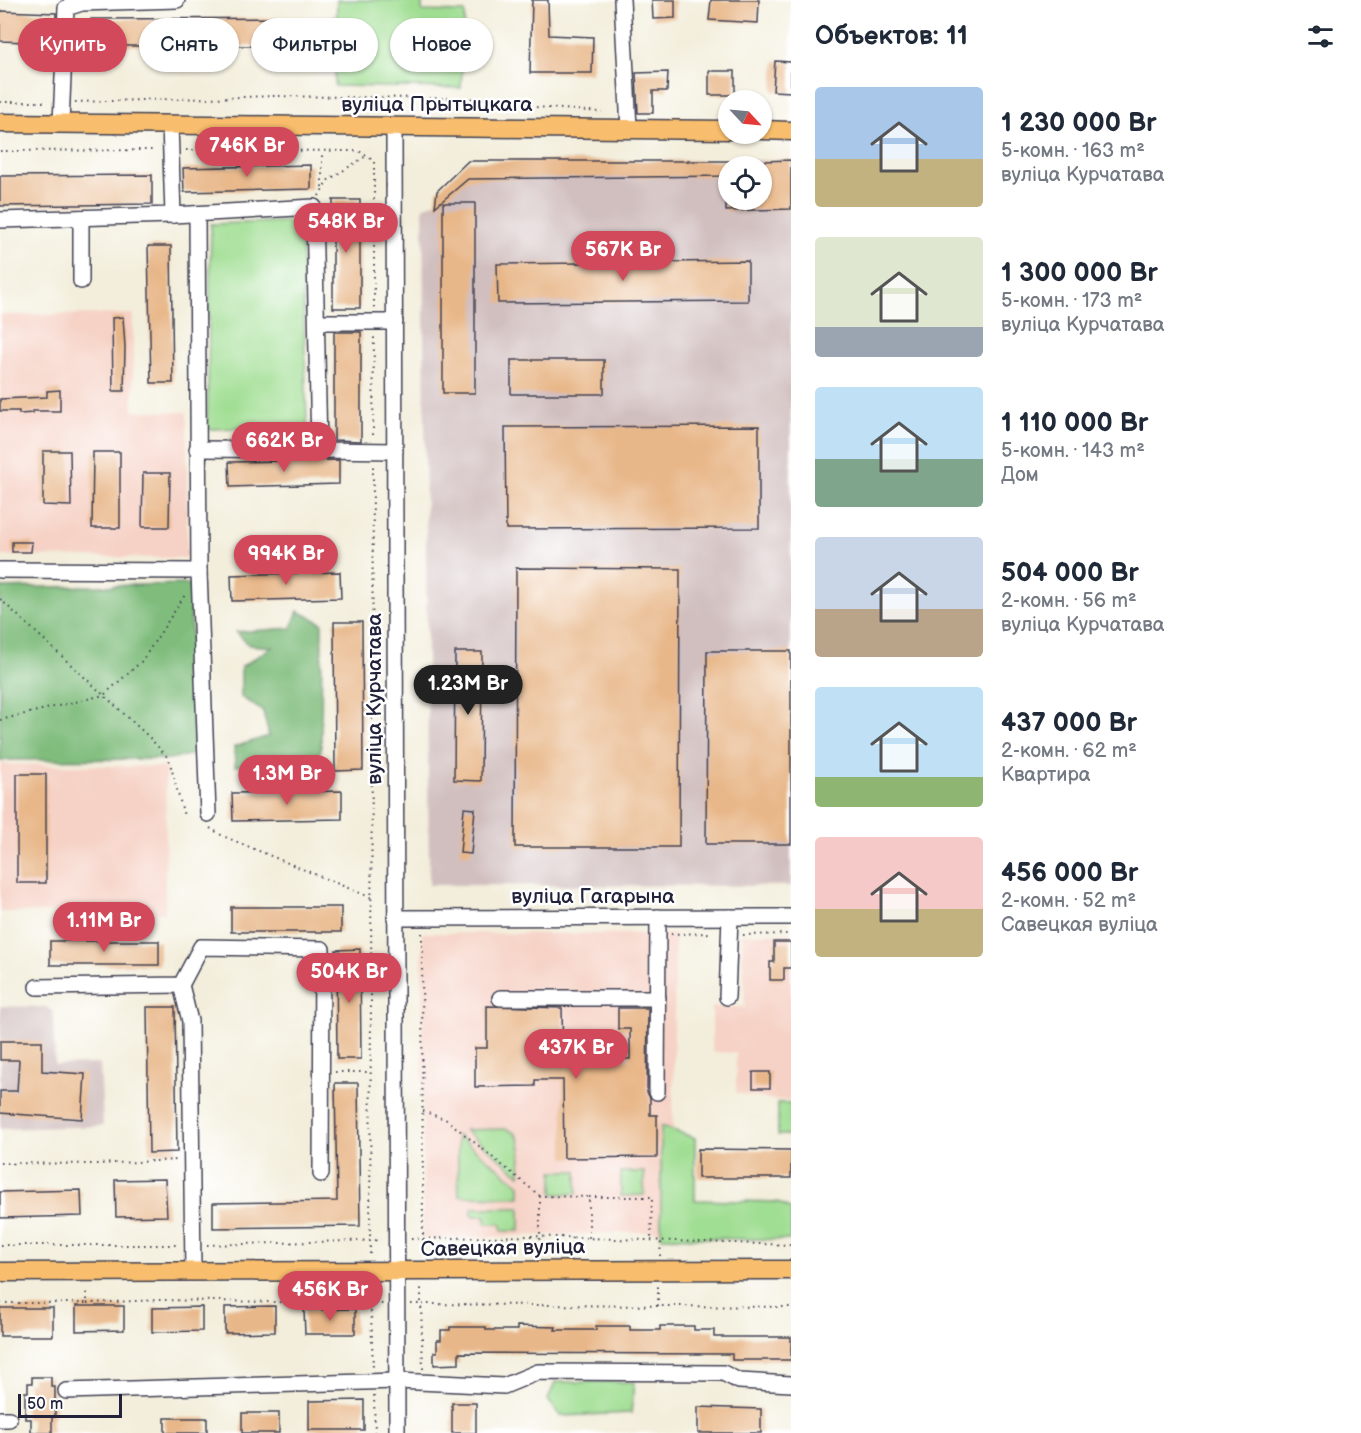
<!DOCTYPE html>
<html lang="ru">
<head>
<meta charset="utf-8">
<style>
  :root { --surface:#fff; --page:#f6f6f7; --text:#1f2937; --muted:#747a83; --accent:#d1495b }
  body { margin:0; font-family:"Balsamiq Sans",sans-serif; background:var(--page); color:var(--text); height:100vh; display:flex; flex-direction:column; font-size:22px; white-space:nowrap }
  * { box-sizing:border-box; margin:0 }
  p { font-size:20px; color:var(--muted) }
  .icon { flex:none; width:33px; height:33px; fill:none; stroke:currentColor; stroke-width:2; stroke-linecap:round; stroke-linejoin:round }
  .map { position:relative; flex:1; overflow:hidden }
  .sheet { display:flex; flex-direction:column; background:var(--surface); width:570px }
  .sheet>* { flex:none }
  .guide { position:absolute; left:18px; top:18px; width:570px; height:54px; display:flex; gap:12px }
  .needle { width:39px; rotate:116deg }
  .controls { position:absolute; left:718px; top:90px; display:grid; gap:12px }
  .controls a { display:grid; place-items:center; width:54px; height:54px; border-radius:50%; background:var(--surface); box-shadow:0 2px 4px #0004; font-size:30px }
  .scale { position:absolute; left:18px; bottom:15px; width:104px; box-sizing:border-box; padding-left:6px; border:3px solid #22223b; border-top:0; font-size:16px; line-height:21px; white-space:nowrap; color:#22223b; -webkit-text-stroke:4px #fff; paint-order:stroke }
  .price { position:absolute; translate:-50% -51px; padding:0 14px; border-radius:21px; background:var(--accent); color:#fff; font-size:20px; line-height:39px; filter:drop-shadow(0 2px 3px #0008) }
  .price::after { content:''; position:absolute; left:50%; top:36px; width:18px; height:14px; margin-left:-9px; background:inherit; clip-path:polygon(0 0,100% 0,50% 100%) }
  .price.active { background:#222; color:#fff }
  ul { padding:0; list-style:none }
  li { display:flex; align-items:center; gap:18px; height:150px; padding:0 24px }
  li span { display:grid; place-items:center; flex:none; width:168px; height:120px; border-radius:6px; color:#555 }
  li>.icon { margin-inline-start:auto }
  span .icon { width:72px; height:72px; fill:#fffc; stroke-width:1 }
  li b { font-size:26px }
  h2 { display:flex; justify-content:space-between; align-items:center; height:72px; padding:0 24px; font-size:26px }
  .chip { padding:0 21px; border-radius:27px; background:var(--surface); box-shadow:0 2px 4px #0004; font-size:21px; line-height:54px }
  .chip.active { background:var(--accent); color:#fff }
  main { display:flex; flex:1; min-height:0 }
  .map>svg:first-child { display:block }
</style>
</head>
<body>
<main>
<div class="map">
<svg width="791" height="1433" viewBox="0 0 791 1433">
  <rect width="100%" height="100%" fill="#fff"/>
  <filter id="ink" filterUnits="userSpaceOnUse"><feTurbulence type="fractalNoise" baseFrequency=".0167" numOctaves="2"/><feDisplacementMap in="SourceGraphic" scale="12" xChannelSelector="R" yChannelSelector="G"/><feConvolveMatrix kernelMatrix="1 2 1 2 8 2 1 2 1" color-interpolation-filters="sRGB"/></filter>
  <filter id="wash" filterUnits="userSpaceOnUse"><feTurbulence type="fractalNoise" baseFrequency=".008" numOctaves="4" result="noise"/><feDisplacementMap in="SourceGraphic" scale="24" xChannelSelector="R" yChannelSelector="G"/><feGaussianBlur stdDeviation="1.35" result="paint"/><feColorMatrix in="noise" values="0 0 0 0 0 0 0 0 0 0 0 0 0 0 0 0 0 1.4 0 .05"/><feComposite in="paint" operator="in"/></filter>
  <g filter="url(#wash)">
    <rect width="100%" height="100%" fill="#f3eedb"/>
    <!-- built -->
    <g fill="#f6d1c5">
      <polygon points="133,314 133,411 187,412 187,558 0,556 0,315"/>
      <polygon points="0,764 166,767 165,913 0,912"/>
      <polygon points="422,933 675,934 672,1231 423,1239"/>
      <polygon points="742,934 791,934 791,1100 774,1100 736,1093 736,1053 712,1052 712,1007 745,1007"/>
    </g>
    <!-- industrial -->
    <g fill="#d1bfbf" fill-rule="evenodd">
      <path d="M791 160V886L429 885 423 207 436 202 468 161ZM729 166H762V200H729Z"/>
      <polygon points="0,1006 46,1007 53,1012 55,1065 100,1064 103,1126 0,1129"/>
    </g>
    <!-- green -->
    <g fill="#a0de93" stroke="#618067" stroke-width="1.5">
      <polygon points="337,0 422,0 422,11 465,12 461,88 335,86"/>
      <polygon points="301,221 307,427 207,429 211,224"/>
      <rect x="778" y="1103" width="13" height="32"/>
      <polygon points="661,1126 695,1138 695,1200 777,1202 791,1209 791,1240 661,1237"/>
      <path d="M505 1129C527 1133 520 1157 520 1175L465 1130Z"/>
      <polygon points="457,1135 520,1185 520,1197 459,1196"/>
      <rect x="553" y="1171" width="24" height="23"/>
      <polygon points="621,1172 644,1172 644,1195 621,1196"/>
      <polygon points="472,1208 520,1208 520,1231 502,1231 501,1224 486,1224 486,1216 472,1216"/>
      <polygon points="555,1382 634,1382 631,1413 561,1416 548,1400"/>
    </g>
    <!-- forest -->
    <g fill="#80bd7d" stroke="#51705c" stroke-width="1.5">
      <polygon points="190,584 194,754 169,759 0,760 0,588"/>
      <polygon points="298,611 322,623 321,750 310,765 235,766 234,747 269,736 263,711 241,697 241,667 272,647 249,645 236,632 291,628"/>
    </g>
    <g id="blocks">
      <!-- building -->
      <g fill="#e8b789">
        <polygon points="532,0 548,0 549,35 593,37 592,73 530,73"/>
        <polygon points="652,0 675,0 675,18 653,19"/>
        <polygon points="711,0 759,0 758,23 709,20"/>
        <polygon points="0,11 56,13 55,43 0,41"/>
        <polygon points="334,18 334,46 91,46 91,19"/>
        <polygon points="775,61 791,62 791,92 773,91"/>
        <rect x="709" y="71" width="26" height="24"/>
        <polygon points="668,72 667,91 653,91 653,113 638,113 636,73"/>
        <polygon points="791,160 791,209 726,211 726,200 762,200 762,161"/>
        <polygon points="468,161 729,161 729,176 468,179 435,207 437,191"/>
        <polygon points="311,165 311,189 184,192 183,168"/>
        <polygon points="152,175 152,204 0,206 0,176"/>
        <rect x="333" y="200" width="27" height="108"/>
        <rect x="443" y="203" width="32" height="190"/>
        <polygon points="148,246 171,246 173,383 151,383"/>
        <polygon points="748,261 748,301 498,303 497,264"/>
        <polygon points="123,317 125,347 124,391 113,391 112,318"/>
        <polygon points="334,332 361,332 361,441 334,440"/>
        <rect x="511" y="360" width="93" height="34"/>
        <polygon points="60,390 60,411 32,411 33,413 19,414 19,411 0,411 0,399 47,397 47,391"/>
        <polygon points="759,426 759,528 506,529 505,427"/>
        <polygon points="43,451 70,451 71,506 43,505"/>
        <polygon points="93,452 120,452 120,528 92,528"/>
        <polygon points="339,460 339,484 230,487 229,462"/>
        <polygon points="143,473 170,473 169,527 142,527"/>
        <polygon points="12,542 32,542 31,552 12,552"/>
        <polygon points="516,568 680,569 679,847 515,847"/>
        <polygon points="340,572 341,598 232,601 231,575"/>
        <polygon points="334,622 362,622 363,770 335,771"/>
        <polygon points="707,651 791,651 791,844 706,844"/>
        <polygon points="455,652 482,652 481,781 454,780"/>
        <rect x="17" y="774" width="29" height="109"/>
        <polygon points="342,791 342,819 233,821 232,793"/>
        <polygon points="464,808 475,809 471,854 460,853"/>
        <rect x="231" y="907" width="110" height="25"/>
        <rect x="50" y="941" width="109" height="24"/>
        <polygon points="774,942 791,942 791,968 784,968 784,980 770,980 770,962 774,962"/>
        <polygon points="360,949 361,1059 337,1059 336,950"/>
        <polygon points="487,1006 562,1008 563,1059 630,1059 630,1029 618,1029 618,1008 648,1008 647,1092 650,1098 650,1115 657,1115 657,1157 564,1158 563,1080 535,1080 535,1086 475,1087 475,1048 487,1048"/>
        <polygon points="147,1007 175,1007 177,1152 149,1153"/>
        <polygon points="0,1041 42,1041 42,1071 85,1074 82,1119 0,1113 0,1091 17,1091 19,1060 0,1060"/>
        <rect x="753" y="1072" width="17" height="16"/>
        <polygon points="335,1083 358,1083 360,1226 213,1228 213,1203 337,1201"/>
        <polygon points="698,1149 791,1150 791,1178 698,1178"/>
        <polygon points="165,1179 167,1216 116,1217 115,1180"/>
        <polygon points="81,1190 82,1216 0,1218 0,1192"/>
        <polygon points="76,1306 124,1306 124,1330 76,1331"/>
        <polygon points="275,1306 275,1332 225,1333 225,1307"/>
        <polygon points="202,1307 202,1331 152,1332 152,1308"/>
        <rect x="0" y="1308" width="53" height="28"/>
        <polygon points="355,1309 355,1334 305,1334 304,1310"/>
        <polygon points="517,1326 556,1327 555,1330 596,1330 596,1326 630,1326 630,1330 660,1330 660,1326 694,1326 694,1330 714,1330 714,1337 791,1337 791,1360 732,1360 732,1354 459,1353 459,1364 434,1365 434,1352 437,1352 437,1340 441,1340 441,1330 450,1330 450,1327 486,1327 486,1330 517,1330"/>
        <polygon points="32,1377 51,1377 51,1387 55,1387 55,1417 52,1417 52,1433 31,1433 31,1419 25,1419 25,1392 28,1392 28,1383 32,1383"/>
        <polygon points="364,1400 364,1430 309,1430 309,1401"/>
        <rect x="452" y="1403" width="24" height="30"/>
        <polygon points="698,1407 761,1409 761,1433 698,1433"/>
        <rect x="242" y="1413" width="37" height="20"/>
        <rect x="165" y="1418" width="42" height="15"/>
      </g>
    </g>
  </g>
  <g filter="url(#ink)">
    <use href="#blocks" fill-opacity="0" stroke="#414153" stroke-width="1.5"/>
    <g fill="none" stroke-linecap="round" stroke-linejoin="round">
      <defs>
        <g id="minor">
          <polyline points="622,0 629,128"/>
          <polyline points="61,123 66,8 82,3 177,0"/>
          <polyline points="394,126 397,1433"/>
          <polyline points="197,214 199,571"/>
          <polyline points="173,215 314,207 319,450 395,451"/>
          <polyline points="81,218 81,281"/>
          <polyline points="0,220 173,215 170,124"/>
          <polyline points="317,322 395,322"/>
          <polyline points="197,449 319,450"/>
          <polyline points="0,570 199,571 208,814"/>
          <polyline points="395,918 791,917"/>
          <polyline points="181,985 190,1021 193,1271"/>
          <polyline points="37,987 181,985 201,947 322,949 321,1174"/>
          <polyline points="727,997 730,917"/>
          <polyline points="500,998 658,998"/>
          <polyline points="657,1092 658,917"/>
          <polyline points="66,1391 397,1381 504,1386 538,1372 723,1373 739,1381 791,1384"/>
          <polyline points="0,1419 9,1419"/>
        </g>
        <g id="major">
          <polyline points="0,123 729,130"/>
          <polyline points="762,130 791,131"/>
          <polyline points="0,1272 791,1270"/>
        </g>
      </defs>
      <!-- minor casing -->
      <use href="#minor" stroke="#414153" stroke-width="18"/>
      <!-- major casing -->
      <use href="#major" stroke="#414153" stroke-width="21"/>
      <!-- path -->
      <g stroke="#414153" stroke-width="2" stroke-dasharray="1.5 4.5" stroke-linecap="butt">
        <polyline points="0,102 48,102"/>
        <polyline points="75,102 275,96 493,99 522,106 602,112"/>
        <polyline points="186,150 359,151 374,161 374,309"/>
        <polyline points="0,151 156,150"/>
        <polyline points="322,187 322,151"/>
        <polyline points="319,196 327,181 366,156"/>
        <polyline points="360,233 374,232"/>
        <polyline points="373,435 374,336"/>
        <polyline points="0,599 149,737 169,759 184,816"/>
        <polyline points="0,720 104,695 142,661 185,595"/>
        <polyline points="210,828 223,836 372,898"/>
        <polyline points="422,933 423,1254"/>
        <polyline points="671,934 713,933"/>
        <polyline points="743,935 791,934"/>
        <polyline points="335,1072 371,1072"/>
        <polyline points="423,1111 447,1120 540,1196 589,1197 589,1238"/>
        <polyline points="0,1163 96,1164 177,1160"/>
        <polyline points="540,1196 540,1247 571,1247 572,1237"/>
        <polyline points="589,1197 652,1197 651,1240"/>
        <polyline points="411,1239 529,1236 791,1245"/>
        <polyline points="0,1245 177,1245"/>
        <polyline points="207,1245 381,1240"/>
        <polyline points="370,1254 373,465"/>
        <polyline points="660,1256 661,1241"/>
        <polyline points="370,1287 373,1368"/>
        <polyline points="0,1303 87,1303 87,1290"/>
        <polyline points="87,1303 161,1300 384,1304"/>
        <polyline points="411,1304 421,1304 421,1287"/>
        <polyline points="658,1306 658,1286"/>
        <polyline points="423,1369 421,1304 791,1307"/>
        <polyline points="374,1395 375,1433"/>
      </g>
      <!-- minor -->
      <use href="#minor" stroke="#fff" stroke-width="15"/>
      <!-- major -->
      <use href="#major" stroke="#f9be6d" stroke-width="18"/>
    </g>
  </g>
  <g text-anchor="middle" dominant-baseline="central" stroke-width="5" stroke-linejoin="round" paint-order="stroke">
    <!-- street labels -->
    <g font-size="21" fill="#22223b" stroke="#fff">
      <text x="437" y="104">вуліца Прытыцкага</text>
      <text transform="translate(374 699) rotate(-90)">вуліца Курчатава</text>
      <text x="593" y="896">вуліца Гагарына</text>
      <text transform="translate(503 1248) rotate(-1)">Савецкая вуліца</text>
    </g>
  </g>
</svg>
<div class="controls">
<a><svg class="needle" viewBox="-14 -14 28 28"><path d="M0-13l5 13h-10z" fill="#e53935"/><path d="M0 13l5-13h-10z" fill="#747a83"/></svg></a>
<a><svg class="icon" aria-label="locate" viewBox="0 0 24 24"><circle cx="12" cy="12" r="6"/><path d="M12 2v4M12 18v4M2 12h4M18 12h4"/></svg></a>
</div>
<div class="scale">50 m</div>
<b class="price" style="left:247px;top:178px">746K Br</b>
<b class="price" style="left:346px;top:254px">548K Br</b>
<b class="price" style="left:623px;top:282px">567K Br</b>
<b class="price" style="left:284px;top:473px">662K Br</b>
<b class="price" style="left:286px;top:586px">994K Br</b>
<b class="price active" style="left:468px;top:716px">1.23M Br</b>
<b class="price" style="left:287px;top:806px">1.3M Br</b>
<b class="price" style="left:104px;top:953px">1.11M Br</b>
<b class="price" style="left:349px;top:1004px">504K Br</b>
<b class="price" style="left:576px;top:1080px">437K Br</b>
<b class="price" style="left:330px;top:1322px">456K Br</b>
<div class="guide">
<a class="chip active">Купить</a>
<a class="chip">Снять</a>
<a class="chip">Фильтры</a>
<a class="chip">Новое</a>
</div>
</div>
<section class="sheet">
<h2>Объектов: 11<svg class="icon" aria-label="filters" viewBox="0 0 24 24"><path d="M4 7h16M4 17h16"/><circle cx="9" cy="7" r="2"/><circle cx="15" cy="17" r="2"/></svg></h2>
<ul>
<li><span style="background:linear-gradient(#a9c7e8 60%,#c2b280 0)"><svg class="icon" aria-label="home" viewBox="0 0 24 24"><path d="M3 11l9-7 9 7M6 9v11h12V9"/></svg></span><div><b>1 230 000 Br</b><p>5-комн. · 163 m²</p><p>вуліца Курчатава</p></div></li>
<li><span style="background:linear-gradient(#dfe7d0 75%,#9aa5b1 0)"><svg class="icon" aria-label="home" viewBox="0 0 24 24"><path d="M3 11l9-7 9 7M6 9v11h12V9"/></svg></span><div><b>1 300 000 Br</b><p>5-комн. · 173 m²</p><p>вуліца Курчатава</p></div></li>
<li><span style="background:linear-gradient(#bfe0f5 60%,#7fa58c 0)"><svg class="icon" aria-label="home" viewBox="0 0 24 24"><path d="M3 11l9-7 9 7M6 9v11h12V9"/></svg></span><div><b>1 110 000 Br</b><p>5-комн. · 143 m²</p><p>Дом</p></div></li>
<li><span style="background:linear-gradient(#c9d6e8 60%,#b9a48a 0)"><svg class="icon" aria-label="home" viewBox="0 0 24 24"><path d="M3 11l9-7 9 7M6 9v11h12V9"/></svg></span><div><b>504 000 Br</b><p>2-комн. · 56 m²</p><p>вуліца Курчатава</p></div></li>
<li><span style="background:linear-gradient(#bfe0f5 75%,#8fb573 0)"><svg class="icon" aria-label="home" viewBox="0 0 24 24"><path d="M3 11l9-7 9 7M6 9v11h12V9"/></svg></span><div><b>437 000 Br</b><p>2-комн. · 62 m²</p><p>Квартира</p></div></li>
<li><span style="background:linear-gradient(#f6c9c9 60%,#c2b280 0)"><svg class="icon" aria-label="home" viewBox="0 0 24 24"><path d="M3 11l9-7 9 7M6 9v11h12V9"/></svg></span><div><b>456 000 Br</b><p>2-комн. · 52 m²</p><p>Савецкая вуліца</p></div></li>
</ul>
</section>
</main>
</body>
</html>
